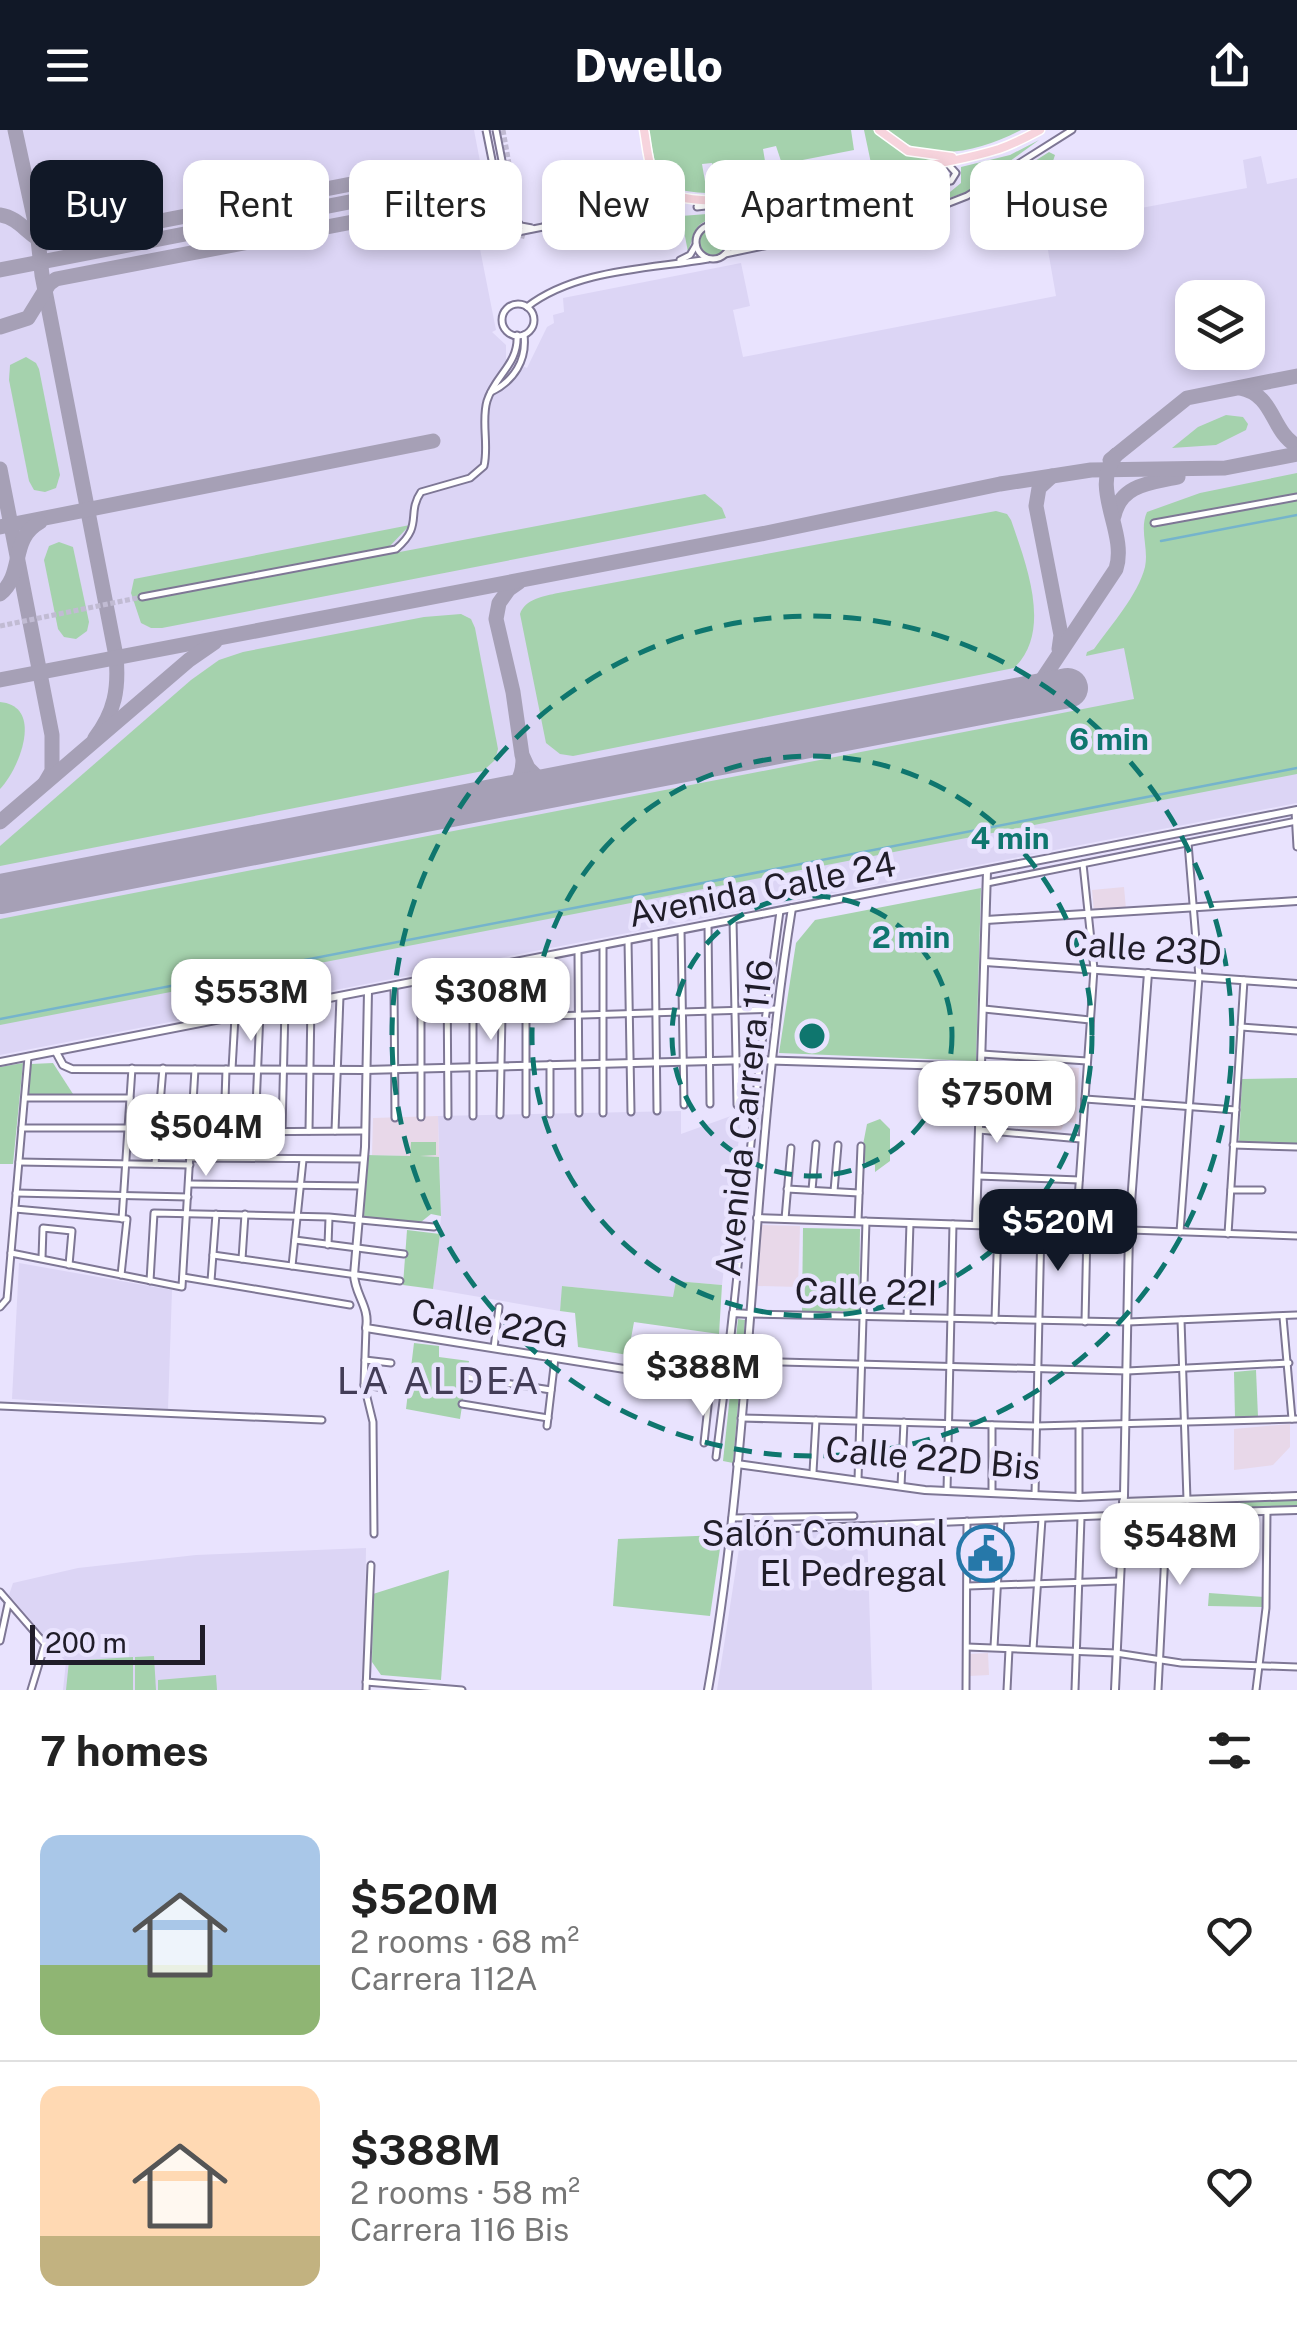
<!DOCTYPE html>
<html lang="en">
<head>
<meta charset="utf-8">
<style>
  :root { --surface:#fff; --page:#f6f6f6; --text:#222; --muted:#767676; --line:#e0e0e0; --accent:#111827 }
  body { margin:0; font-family:"Public Sans",sans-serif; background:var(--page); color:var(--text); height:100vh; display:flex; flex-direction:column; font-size:38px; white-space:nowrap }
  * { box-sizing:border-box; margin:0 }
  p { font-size:32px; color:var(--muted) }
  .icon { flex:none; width:55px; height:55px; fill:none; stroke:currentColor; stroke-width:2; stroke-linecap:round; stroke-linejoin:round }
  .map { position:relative; height:1560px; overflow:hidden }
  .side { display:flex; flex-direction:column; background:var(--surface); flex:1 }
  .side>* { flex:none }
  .hud { position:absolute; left:30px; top:30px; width:1238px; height:90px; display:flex; gap:20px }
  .tools { position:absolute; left:1175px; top:150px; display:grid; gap:20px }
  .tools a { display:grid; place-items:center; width:90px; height:90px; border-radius:20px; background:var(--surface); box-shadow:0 5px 15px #0003; font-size:50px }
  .scale { position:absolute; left:30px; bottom:25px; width:175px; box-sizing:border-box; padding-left:10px; border:5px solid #201d29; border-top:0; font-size:28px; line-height:35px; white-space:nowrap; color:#201d29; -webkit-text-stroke:8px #e9e3fe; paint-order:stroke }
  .price { position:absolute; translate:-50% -85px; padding:0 22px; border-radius:20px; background:#fff; color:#222; font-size:32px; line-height:65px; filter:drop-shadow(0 2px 5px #0008) }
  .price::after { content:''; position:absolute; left:50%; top:60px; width:30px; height:22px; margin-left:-15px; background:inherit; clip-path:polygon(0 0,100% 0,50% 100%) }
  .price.on { background:var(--accent); color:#fff }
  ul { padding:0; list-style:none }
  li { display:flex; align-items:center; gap:30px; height:250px; padding:0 40px }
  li+li { border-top:2px solid var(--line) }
  li span { display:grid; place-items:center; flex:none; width:280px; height:200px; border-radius:20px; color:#555 }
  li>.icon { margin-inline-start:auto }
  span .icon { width:120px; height:120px; fill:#fffc; stroke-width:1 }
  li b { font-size:42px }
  h2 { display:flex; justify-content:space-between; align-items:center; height:120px; padding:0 40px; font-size:42px }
  .chip { padding:0 35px; border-radius:20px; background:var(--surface); box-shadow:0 5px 15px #0003; font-size:35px; line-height:90px }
  .chip.on { background:var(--accent); color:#fff }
  header { display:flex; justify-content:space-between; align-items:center; height:130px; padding:0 40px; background:var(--accent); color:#fff; font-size:45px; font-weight:800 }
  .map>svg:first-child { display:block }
</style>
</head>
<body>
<header><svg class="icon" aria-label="menu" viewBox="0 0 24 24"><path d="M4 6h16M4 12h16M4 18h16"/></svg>Dwello<svg class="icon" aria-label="share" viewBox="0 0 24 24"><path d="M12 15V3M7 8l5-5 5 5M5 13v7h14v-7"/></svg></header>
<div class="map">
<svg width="1297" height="1560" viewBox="0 0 1297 1560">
  <rect width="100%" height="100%" fill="#e9e3fe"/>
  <!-- built -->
  <g fill="#dcd5f5" fill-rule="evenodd">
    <path d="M0 0H474L495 110 479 114 496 200 492 202 506 215V229L527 238 547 197 554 193 553 185 564 182 563 168 741 133 750 176 733 180 743 227 1056 166 1039 69 1061 65 1067 92 1247 58 1243 30 1261 26 1267 54 1297 48V673L0 925ZM1192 168H1248V222H1192Z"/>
    <polygon points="681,981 681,1004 742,982 722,1155 676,1151 674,1168 563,1156 560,1181 433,1159 441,1087 438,986"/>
    <polygon points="19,1133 172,1160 168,1279 12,1269"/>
    <polygon points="867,1399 872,1560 717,1560 741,1406"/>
    <polygon points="366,1418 364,1560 63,1560 66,1532 9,1465 13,1453 78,1438 196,1425"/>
  </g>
  <!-- education -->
  <g fill="#e8d8e9">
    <polygon points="1124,757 1126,779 1094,782 1092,760"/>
    <polygon points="988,932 1079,938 1076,993 1065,992 1061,1000 1020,997 1020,979 1007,979 1006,984 985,984"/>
    <polygon points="438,986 439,1027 372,1025 373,988"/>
    <polygon points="761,1095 800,1096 798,1157 758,1156"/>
    <polygon points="1290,1294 1290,1317 1273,1335 1234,1340 1234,1299"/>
    <polygon points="988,1523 989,1545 969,1546 970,1524"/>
  </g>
  <!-- green -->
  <g fill="#a5d2ad">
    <path d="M649 0H851L854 20 782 34 776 16 763 19 766 37 715 48 712 33 702 34 707 63C656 61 657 45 649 0Z"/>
    <polygon points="864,0 873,0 906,24 944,32 905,32 872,38"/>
    <path d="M887 0H1021C979 22 924 36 887 0Z"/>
    <polygon points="1039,10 969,61 901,85 904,76 901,64 950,62 961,53 961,37 1010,25"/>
    <polygon points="1049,22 1055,25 1052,34 1058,39 1060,47 1035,63 1026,83 1010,69 982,68 983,64"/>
    <path d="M644 33C651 64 666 68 695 72L643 76 641 69 647 67 640 34Z"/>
    <circle cx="882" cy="75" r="13"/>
    <path d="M720 83 719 91C694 87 695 104 688 122L681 86Z"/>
    <circle cx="713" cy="112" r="13"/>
    <polygon points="26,227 36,233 39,239 60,345 56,358 45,362 34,360 29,351 9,250 10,235"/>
    <polygon points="1226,285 1243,287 1248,294 1246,300 1216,315 1172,318 1198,297"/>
    <path d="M1297 343V644L0 895V789L1134 569 1124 518 1086 526 1087 522 1094 519C1111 495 1138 465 1145 437 1149 418 1139 400 1147 382L1200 363Z"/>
    <polygon points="705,364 722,378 726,388 162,498 151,498 141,493 131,463 134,449 410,395 389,417 142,464 142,471"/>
    <path d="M996 381 1007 384 1011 390C1026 434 1053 501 1014 538L573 626 560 624 546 613 520 484C525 469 544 466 558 463Z"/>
    <polygon points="59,412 73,417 89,492 87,501 76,509 64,507 58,499 44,430 49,416"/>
    <polygon points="461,484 471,489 475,498 498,619 495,630 483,641 0,736 0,716 191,550 219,530 243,522 424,487"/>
    <path d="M0 572C44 576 20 638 0 659Z"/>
    <polygon points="981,758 976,931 779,923 796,813 815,790"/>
    <polygon points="23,933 13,1034 0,1034 0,937"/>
    <polygon points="53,933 73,964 29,964 31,934"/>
    <polygon points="1297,948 1297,1014 1239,1013 1242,949"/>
    <polygon points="880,989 890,999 890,1031 875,1042 875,1035 860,1030 867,994"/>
    <polygon points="411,1012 436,1012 436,1025 420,1026 439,1027 441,1086 431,1084 421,1092 364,1087 366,1025 410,1026"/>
    <polygon points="803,1098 860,1099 859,1181 802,1181"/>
    <polygon points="407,1100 440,1104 433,1159 403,1155"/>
    <polygon points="676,1151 722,1155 719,1204 634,1192 628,1225 578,1217 575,1183 560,1181 562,1156 673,1167"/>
    <polygon points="738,1189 745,1190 733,1333 723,1331"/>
    <polygon points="414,1213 439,1216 439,1227 469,1231 460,1289 406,1279"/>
    <polygon points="1256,1240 1258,1287 1235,1288 1234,1242"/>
    <polygon points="1297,1369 1297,1377 1127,1383 1128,1375"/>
    <polygon points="722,1405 710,1486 613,1476 618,1409"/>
    <polygon points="449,1440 441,1550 381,1545 372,1532 373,1464"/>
    <polygon points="1209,1463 1264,1467 1263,1477 1208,1476"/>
    <polygon points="154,1526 156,1560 135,1560 135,1527"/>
    <polygon points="133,1527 133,1560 66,1560 69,1531"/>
    <polygon points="216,1545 217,1560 158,1560 158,1550"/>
  </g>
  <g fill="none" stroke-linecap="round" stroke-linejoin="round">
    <!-- stream -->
    <g stroke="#75b4cc" stroke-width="2.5">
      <polyline points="1161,411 1297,385"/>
      <polyline points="0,889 1297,638"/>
    </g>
    <!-- taxiway -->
    <g stroke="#a6a0b6" stroke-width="15">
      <path d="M15 0 37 101 42 145 116 526C119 558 115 582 95 608"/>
      <path d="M0 85C21 88 28 107 47 113L377 49"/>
      <polyline points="0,140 380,66"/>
      <polyline points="0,197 28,188 49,154 56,149 384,86"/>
      <path d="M1240 258C1275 265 1270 300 1297 316"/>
      <polyline points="1110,330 1187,268 1297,246"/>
      <polyline points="0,339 52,605 52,641 45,653"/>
      <polyline points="1052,346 1039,358 1036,376 1061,505 1059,519"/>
      <path d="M1114 386C1121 354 1151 353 1178 347"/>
      <polyline points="0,397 433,311"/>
      <polyline points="519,452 509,459 499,473 496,489 513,562 522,625 528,638 540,650 548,654 563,655"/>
      <path d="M0 464C25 444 9 409 40 392"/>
      <polyline points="0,550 766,403 1000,354 1091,340 1225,338 1297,324"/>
      <path d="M1016 568 1038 556 1116 439C1128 402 1089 358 1116 325"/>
      <path d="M499 668C515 660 523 648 523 629"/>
      <polyline points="0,692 189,530 215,512"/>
    </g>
    <!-- runway -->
    <polyline stroke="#a6a0b6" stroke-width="40" points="0,764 1068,558"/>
    <!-- minor-tunnel -->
    <g stroke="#c1bbd3" stroke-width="5" stroke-dasharray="5 2.5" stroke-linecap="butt">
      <polyline points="494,0 515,101"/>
      <polyline points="503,0 520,95"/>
      <polyline points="508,97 515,104 526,107"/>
      <polyline points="0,496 142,467"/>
    </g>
    <defs>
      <g id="minor">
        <polyline points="890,57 951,51 956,43 946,32"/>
        <circle cx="882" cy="75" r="17"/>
        <polyline points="697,77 739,72"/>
        <polyline points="891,90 926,82 967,66 1072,0"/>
        <circle cx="713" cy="112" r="17"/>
        <polyline points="543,97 644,78"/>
        <polyline points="724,99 729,85 741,73"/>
        <polyline points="729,107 748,110 839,93 851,88 865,73"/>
        <polyline points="725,124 880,92"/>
        <polyline points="680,130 690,125 696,115"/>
        <circle cx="518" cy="190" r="16"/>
        <path d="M527 177C576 139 650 139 708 129"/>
        <path d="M491 262C514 251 527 230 524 205"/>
        <polyline points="1154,393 1297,367"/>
        <path d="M142 467 396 419C424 395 406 384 421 362L470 348 484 336C489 315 481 291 487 271 495 245 519 234 517 205"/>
        <polyline points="1295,681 1297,717"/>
        <polyline points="987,753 1297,691"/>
        <polyline points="733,790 737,975"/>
        <polyline points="708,795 710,974"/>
        <polyline points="681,800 684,975"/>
        <polyline points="655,805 657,981"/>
        <polyline points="628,810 631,982"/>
        <polyline points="578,820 579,983"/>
        <polyline points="552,825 551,886 777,879"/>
        <polyline points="473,840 473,986"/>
        <polyline points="447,845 448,986"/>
        <polyline points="394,856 395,988"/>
        <polyline points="984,879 1090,890"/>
        <polyline points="1241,897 1297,901"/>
        <polyline points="761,920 780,781"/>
        <polyline points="982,924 1087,931"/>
        <polyline points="232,939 235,887"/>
        <polyline points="25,968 130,968"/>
        <polyline points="1085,969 1236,980"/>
        <polyline points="603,983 603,816"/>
        <polyline points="526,984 526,830"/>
        <polyline points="550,984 550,934"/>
        <polyline points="500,985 503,834"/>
        <polyline points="421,987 421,851"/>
        <polyline points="22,998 128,998"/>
        <polyline points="979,1000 1081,1009"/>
        <polyline points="224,1001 226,939"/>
        <polyline points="255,1001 260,882"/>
        <polyline points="282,1001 285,877"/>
        <polyline points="309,1001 311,872"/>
        <polyline points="335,1001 340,866"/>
        <polyline points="193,1002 365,1001"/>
        <polyline points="1233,1015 1297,1017"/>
        <polyline points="190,1028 364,1029"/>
        <polyline points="19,1032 190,1035"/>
        <polyline points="155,1034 163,938"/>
        <polyline points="978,1046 1079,1050"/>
        <polyline points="189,1054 361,1056"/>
        <polyline points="787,1059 859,1063"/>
        <polyline points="812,1060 816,1014"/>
        <polyline points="1231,1060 1262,1060"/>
        <polyline points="834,1061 838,1015"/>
        <polyline points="16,1063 188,1067"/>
        <polyline points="15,1079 127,1089 121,1145"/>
        <polyline points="122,1089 132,938"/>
        <polyline points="785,1089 791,1018"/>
        <polyline points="858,1091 861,1016"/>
        <polyline points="1076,1098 1094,839 1083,734"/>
        <polyline points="1130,1100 1297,1106"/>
        <polyline points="1180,1102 1199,847 1188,713"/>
        <polyline points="1228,1104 1244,850"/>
        <polyline points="295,1110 404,1124"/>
        <polyline points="328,1115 329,1088"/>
        <polyline points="11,1123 182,1157 195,939"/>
        <polyline points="213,1125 400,1151"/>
        <polyline points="42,1128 43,1098 72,1101 69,1135"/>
        <polyline points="242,1129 245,1084"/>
        <polyline points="292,1136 303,1030"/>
        <polyline points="183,1147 350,1175"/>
        <polyline points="150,1151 154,1083 329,1087 434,1097"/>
        <polyline points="211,1151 216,1084"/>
        <polyline points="0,1177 7,1169 28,927"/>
        <polyline points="733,1183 759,938"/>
        <polyline points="750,1184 1128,1192 1297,1185"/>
        <polyline points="907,1187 910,1093"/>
        <polyline points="1283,1187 1292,1289"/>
        <polyline points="995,1190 998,1095"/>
        <polyline points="1181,1190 1187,1370"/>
        <polyline points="1085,1192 1087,1099"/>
        <polyline points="366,1198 364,1255 373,1292 374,1404"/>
        <polyline points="494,1218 499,1177"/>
        <polyline points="365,1230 391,1233"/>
        <polyline points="747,1231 1127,1241 1289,1233"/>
        <polyline points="466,1247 551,1260"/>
        <polyline points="364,1255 385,1258"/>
        <polyline points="462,1274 548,1288"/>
        <polyline points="0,1276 322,1290"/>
        <polyline points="741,1288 1036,1296 1297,1289"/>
        <polyline points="547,1296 555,1228"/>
        <polyline points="704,1313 714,1221"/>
        <polyline points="716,1327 725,1255"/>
        <polyline points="813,1342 816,1290"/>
        <polyline points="858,1350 866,1091"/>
        <polyline points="901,1356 904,1292"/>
        <polyline points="947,1361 953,1094"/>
        <polyline points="992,1361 992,1295"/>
        <polyline points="1035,1364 1041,1097"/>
        <polyline points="1079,1367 1079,1295"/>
        <polyline points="732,1388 854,1386"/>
        <polyline points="731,1401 1123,1385"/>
        <polyline points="1219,1418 1220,1383"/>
        <polyline points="968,1456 1119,1451"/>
        <polyline points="0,1462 45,1514 31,1560"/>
        <polyline points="0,1511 8,1474"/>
        <polyline points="967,1517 1116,1523 1181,1533 1297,1537"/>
        <polyline points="994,1517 1001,1390"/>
        <polyline points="1033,1519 1042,1389"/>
        <polyline points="366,1552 462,1560"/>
        <polyline points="366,1560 371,1435"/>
        <polyline points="966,1560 967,1391"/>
        <polyline points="1007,1560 1009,1519"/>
        <polyline points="1075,1560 1081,1388"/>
        <polyline points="1158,1560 1167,1384"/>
        <polyline points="1256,1560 1266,1478 1267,1381"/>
      </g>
      <g id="tertiary">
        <polyline points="986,790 1297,771"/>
        <polyline points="985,832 1297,854"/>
        <path d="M368 861 365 1017 354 1145C355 1165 370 1177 366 1198L725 1255 733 1183 750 1184"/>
        <polyline points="56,922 63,935 72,939 365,940 751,930 982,937"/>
        <polyline points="757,1088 1129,1100"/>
        <polyline points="976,1095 987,741"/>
        <polyline points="737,1334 925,1360 1079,1367 1124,1365"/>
        <polyline points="1123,1372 1297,1366"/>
        <polyline points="1123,1385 1297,1380"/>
        <path d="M708 1560C754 1302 750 1037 792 778"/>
        <polyline points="1115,1560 1124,1365 1129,1100 1148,843"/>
      </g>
      <polyline id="secondary" points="0,932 1297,680"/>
      <g id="primary">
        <path d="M644 0C648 21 648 50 668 62 707 85 827 54 871 45 914 37 957 32 999 19 1013 14 1027 7 1040 0"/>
        <polyline points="879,0 908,21 952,27"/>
      </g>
    </defs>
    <!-- minor casing -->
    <use href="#minor" stroke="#7e7795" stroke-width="9"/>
    <!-- tertiary casing -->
    <use href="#tertiary" stroke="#7e7795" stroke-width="10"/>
    <!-- secondary casing -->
    <use href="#secondary" stroke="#7e7795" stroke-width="10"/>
    <!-- primary casing -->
    <use href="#primary" stroke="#fff" stroke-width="11"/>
    <!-- minor -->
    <use href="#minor" stroke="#fff" stroke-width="5"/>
    <!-- tertiary -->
    <use href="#tertiary" stroke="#fff" stroke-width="6"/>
    <!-- secondary -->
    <use href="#secondary" stroke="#fff" stroke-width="6"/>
    <!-- primary -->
    <use href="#primary" stroke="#f7d4dd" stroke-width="8"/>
    <defs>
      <g id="minor-bridge">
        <polyline points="486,0 505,95 518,102 543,97"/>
        <polyline points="496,0 513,87 521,96 532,98"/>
      </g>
    </defs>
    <!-- minor-bridge casing -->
    <use href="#minor-bridge" stroke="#7e7795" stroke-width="9" stroke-linecap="butt"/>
    <!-- minor-bridge -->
    <use href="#minor-bridge" stroke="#fff" stroke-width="5"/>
  </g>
  <!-- distance rings -->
  <g fill="none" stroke="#0f766e" stroke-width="5" stroke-dasharray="18 12">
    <circle cx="812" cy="906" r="140"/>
    <circle cx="812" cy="906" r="280"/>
    <circle cx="812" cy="906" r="420"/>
  </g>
  <!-- icons -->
  <defs>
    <symbol id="civic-ring" viewBox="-11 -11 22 22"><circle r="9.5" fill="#e9e3fe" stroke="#2678a9" stroke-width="1.5"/><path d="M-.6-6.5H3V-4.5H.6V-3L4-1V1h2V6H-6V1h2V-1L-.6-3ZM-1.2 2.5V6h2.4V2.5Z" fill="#2678a9"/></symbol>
  </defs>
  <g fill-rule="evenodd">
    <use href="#civic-ring" x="954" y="1392" width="63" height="63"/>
  </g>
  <g text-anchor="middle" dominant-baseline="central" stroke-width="9" stroke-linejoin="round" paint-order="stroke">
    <!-- street labels -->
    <g font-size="35" fill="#201d29" stroke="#e9e3fe">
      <text transform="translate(762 759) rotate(-11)">Avenida Calle 24</text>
      <text transform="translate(1143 818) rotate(4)">Calle 23D</text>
      <text transform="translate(744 988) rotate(-84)">Avenida Carrera 116</text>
      <text transform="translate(866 1162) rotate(1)">Calle 22I</text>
      <text transform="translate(490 1193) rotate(9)">Calle 22G</text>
      <text transform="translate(933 1328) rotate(5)">Calle 22D Bis</text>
    </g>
    <!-- poi labels -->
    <g font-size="35" fill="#201d29" stroke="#e9e3fe" text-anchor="end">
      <text x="947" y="1403">Salón Comunal<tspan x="947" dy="40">El Pedregal</tspan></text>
    </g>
    <!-- neighbourhood labels -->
    <g font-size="38" letter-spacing="2.5" fill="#433d57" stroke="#e9e3fe">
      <text x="439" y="1250">LA ALDEA</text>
    </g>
  </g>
  <circle cx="812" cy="906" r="15" fill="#0f766e" stroke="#e9e3fe" stroke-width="5"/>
  <g font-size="30" text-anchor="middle" font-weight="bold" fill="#0f766e" stroke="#e9e3fe" stroke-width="9" stroke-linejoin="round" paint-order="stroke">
    <text x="1109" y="620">6 min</text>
    <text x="1010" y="719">4 min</text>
    <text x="911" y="818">2 min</text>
  </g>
</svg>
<div class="tools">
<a><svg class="icon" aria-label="layers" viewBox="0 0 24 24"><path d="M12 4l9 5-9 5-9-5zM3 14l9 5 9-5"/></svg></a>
</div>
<div class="scale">200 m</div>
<b class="price" style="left:491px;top:913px">$308M</b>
<b class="price" style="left:251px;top:914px">$553M</b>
<b class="price" style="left:997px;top:1016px">$750M</b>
<b class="price" style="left:206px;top:1049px">$504M</b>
<b class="price on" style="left:1058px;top:1144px">$520M</b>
<b class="price" style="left:703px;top:1289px">$388M</b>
<b class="price" style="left:1180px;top:1458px">$548M</b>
<div class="hud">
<a class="chip on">Buy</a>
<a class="chip">Rent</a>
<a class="chip">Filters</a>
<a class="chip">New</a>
<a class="chip">Apartment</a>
<a class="chip">House</a>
</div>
</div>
<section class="side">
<h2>7 homes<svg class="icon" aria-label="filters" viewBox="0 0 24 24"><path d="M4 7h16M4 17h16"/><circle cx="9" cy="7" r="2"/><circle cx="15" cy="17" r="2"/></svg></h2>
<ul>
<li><span style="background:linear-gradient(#a9c7e8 65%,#8fb573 0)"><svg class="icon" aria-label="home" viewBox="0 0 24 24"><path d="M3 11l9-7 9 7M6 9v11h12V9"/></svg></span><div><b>$520M</b><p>2 rooms · 68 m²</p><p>Carrera 112A</p></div><svg class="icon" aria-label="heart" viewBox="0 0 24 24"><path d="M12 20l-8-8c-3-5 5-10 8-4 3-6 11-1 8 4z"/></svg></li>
<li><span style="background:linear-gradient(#ffd9b3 75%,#c2b280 0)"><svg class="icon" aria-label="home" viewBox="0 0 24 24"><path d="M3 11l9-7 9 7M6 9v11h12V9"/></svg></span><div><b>$388M</b><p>2 rooms · 58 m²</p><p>Carrera 116 Bis</p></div><svg class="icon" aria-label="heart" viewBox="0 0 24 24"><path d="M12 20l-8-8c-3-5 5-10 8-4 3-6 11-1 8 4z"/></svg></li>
</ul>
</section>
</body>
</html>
